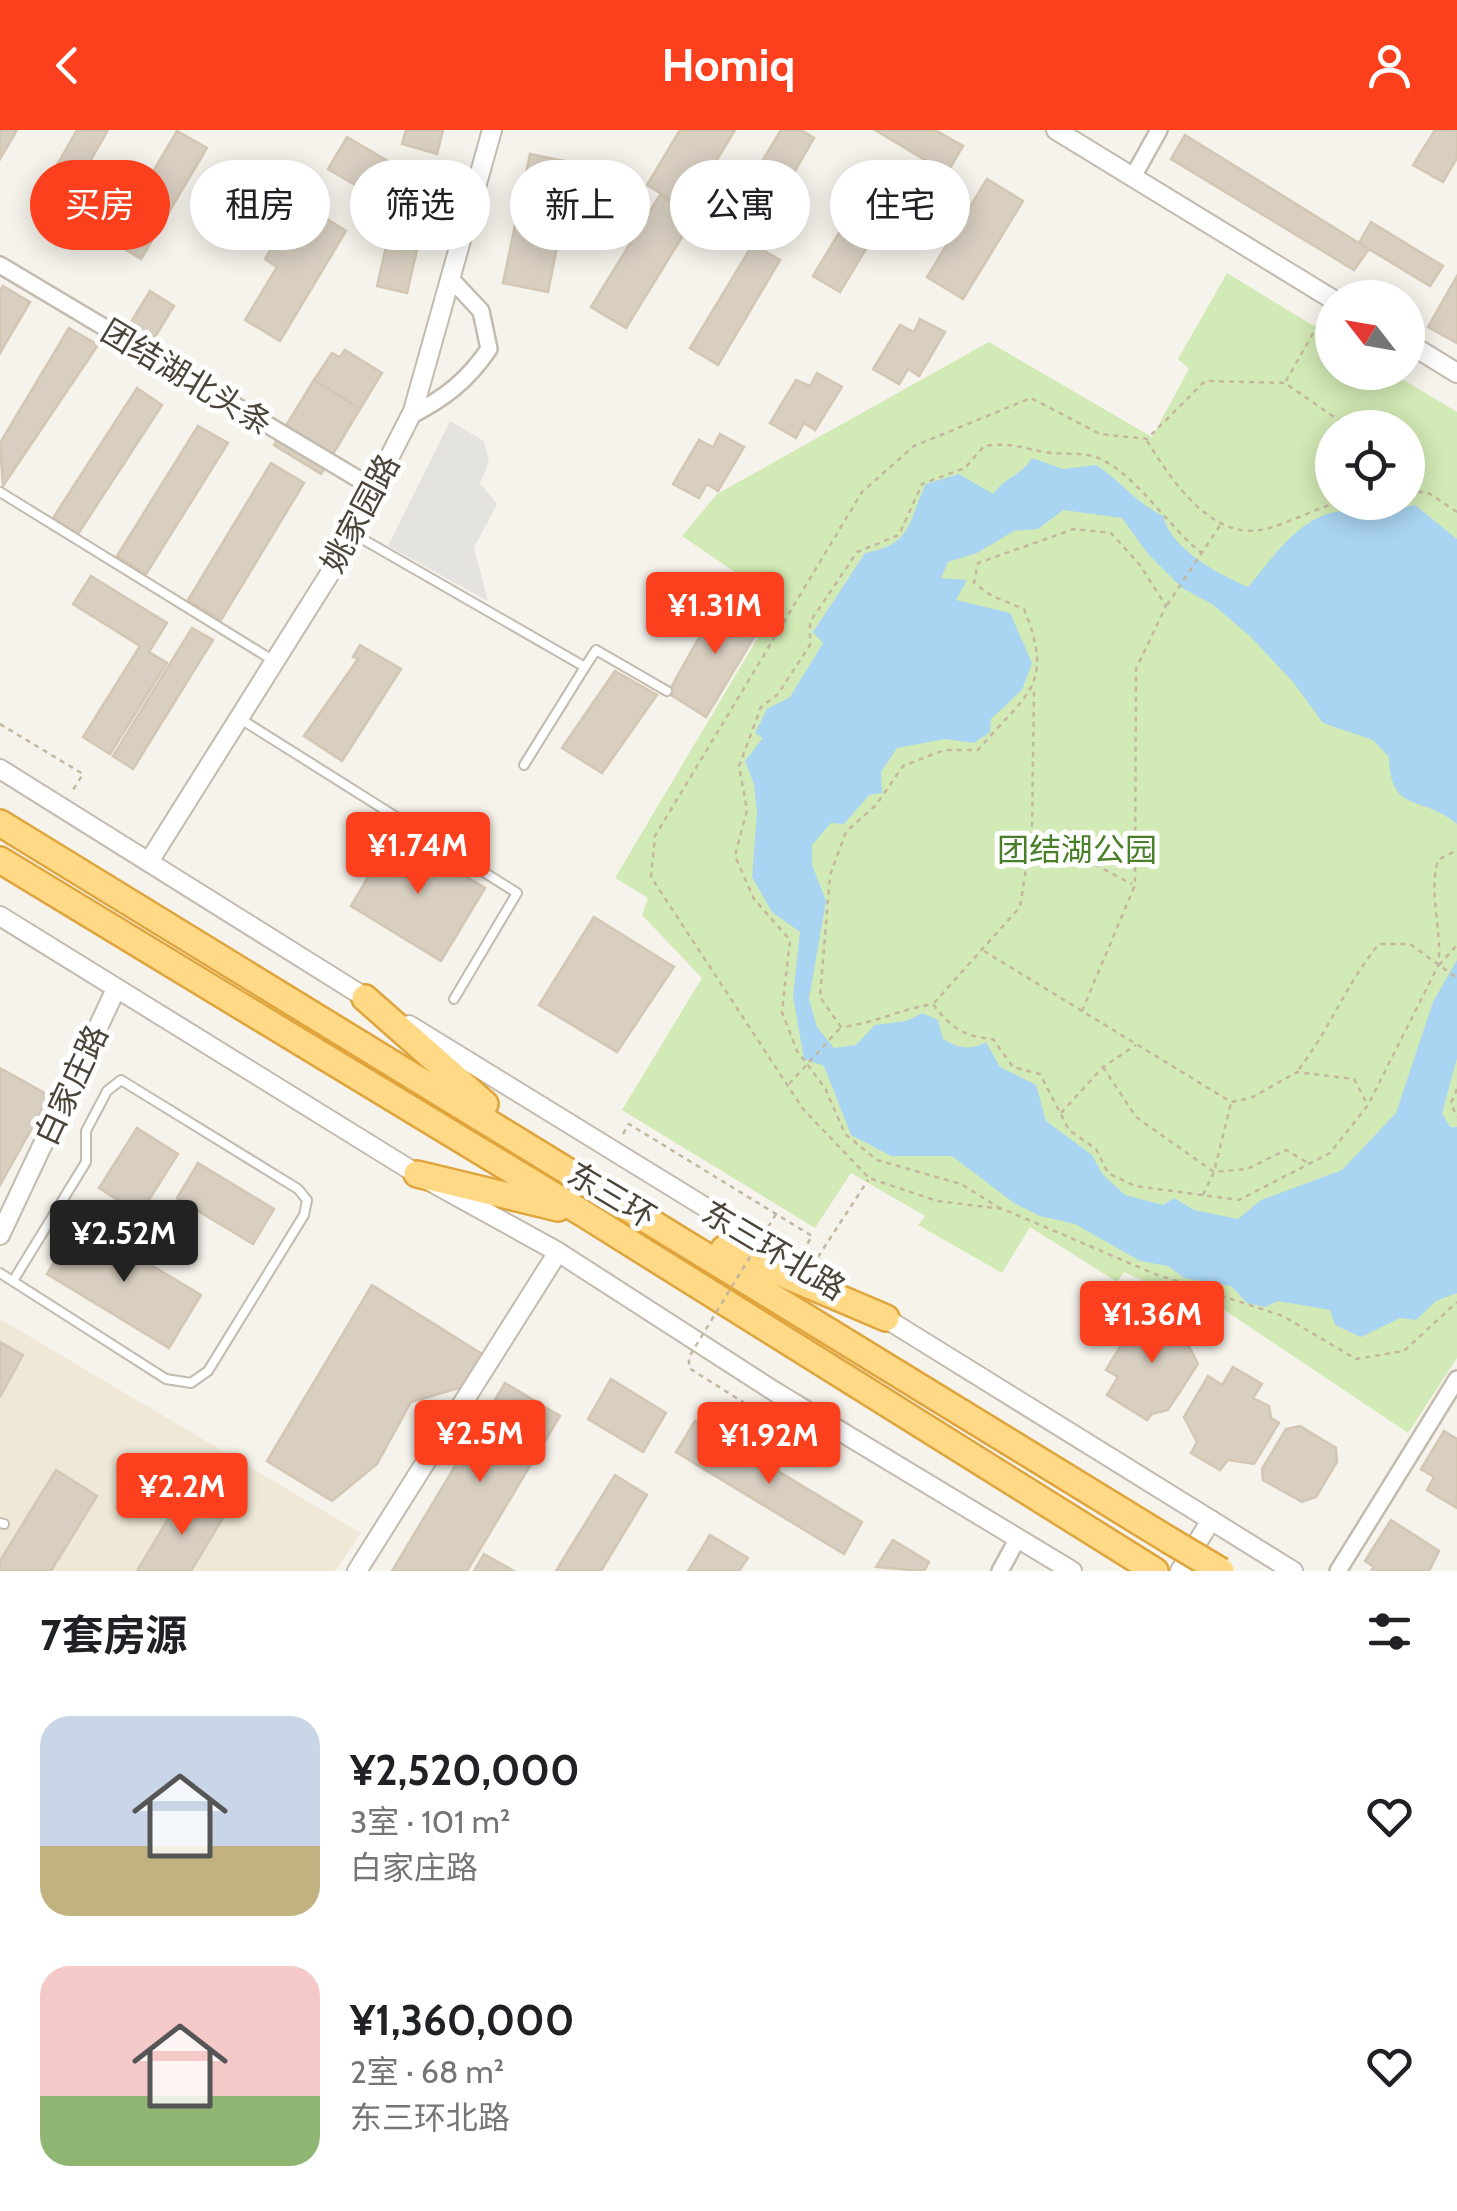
<!DOCTYPE html>
<html lang="zh">
<head>
<meta charset="utf-8">
<style>
  :root { --surface:#fff; --page:#f6f6f6; --text:#202124; --muted:#757577; --accent:#fc3f1d }
  body { margin:0; font-family:Cabin,"Noto Sans SC",sans-serif; background:var(--page); color:var(--text); height:100vh; display:flex; flex-direction:column; font-size:38px; white-space:nowrap }
  * { box-sizing:border-box; margin:0 }
  p { font-size:32px; color:var(--muted) }
  .icon { flex:none; width:55px; height:55px; fill:none; stroke:currentColor; stroke-width:2; stroke-linecap:round; stroke-linejoin:round }
  .map { position:relative; height:1441px; overflow:hidden }
  .side { display:flex; flex-direction:column; background:var(--surface); flex:1 }
  .side>* { flex:none }
  .hud { position:absolute; left:30px; top:30px; width:1398px; height:90px; display:flex; gap:20px }
  .needle { width:65px; rotate:301deg }
  .tools { position:absolute; left:1315px; top:150px; display:grid; gap:20px }
  .tools a { display:grid; place-items:center; width:110px; height:110px; border-radius:50%; background:var(--surface); box-shadow:0 5px 25px #0003; font-size:50px }
  .price { position:absolute; translate:-50% -85px; padding:0 22px; border-radius:10px; background:var(--accent); color:#fff; font-size:32px; line-height:65px; filter:drop-shadow(0 2px 5px #0008) }
  .price::after { content:''; position:absolute; left:50%; top:60px; width:30px; height:22px; margin-left:-15px; background:inherit; clip-path:polygon(0 0,100% 0,50% 100%) }
  .price.active { background:#222; color:#fff }
  ul { padding:0; list-style:none }
  li { display:flex; align-items:center; gap:30px; height:250px; padding:0 40px }
  li span { display:grid; place-items:center; flex:none; width:280px; height:200px; border-radius:30px; color:#555 }
  li>.icon { margin-inline-start:auto }
  span .icon { width:120px; height:120px; fill:#fffc; stroke-width:1 }
  li b { font-size:42px }
  h2 { display:flex; justify-content:space-between; align-items:center; height:120px; padding:0 40px; font-size:42px }
  .chip { padding:0 35px; border-radius:45px; background:var(--surface); box-shadow:0 5px 25px #0003; font-size:35px; line-height:90px }
  .chip.active { background:var(--accent); color:#fff }
  header { display:flex; justify-content:space-between; align-items:center; height:130px; padding:0 40px; background:var(--accent); color:#fff; font-size:45px; font-weight:700 }
  .map>svg:first-child { display:block }
</style>
</head>
<body>
<header><svg class="icon" aria-label="back" viewBox="0 0 24 24"><path d="M15 5l-7 7 7 7"/></svg>Homiq<svg class="icon" aria-label="person" viewBox="0 0 24 24"><circle cx="12" cy="8" r="4"/><path d="M4 21q1-7 8-7t8 7"/></svg></header>
<div class="map">
<svg width="1457" height="1441" viewBox="0 0 1457 1441">
  <rect width="100%" height="100%" fill="#f6f3ec"/>
  <!-- education -->
  <polygon fill="#efe8d6" points="0,1189 361,1403 335,1441 0,1441"/>
  <!-- green -->
  <path fill="#d2eab5" fill-rule="evenodd" d="M1227 143 1332 207V242L1392 243 1457 282V1228L1408 1303 1208 1169 1148 1153 1124 1142 1117 1152 1030 1097 1002 1143 918 1095 925 1086 851 1043 815 1098 622 980 702 848 642 785 648 768 615 748 779 472 682 406 717 364 989 212 1152 307 1189 239 1178 229ZM1332 298H1408V372H1332Z"/>
  <!-- parking -->
  <polygon fill="#e5e3e0" points="450,291 484,311 489,332 480,353 497,374 474,418 488,471 388,416"/>
  <!-- water -->
  <path fill="#a9d4f2" d="M1032 328 1063 339 1096 335C1121 351 1136 373 1163 386 1171 419 1218 444 1248 457 1273 428 1301 383 1344 381 1369 380 1390 381 1415 375L1457 409V694C1422 664 1390 685 1389 627L1373 610 1323 593 1293 552 1250 506 1212 474 1182 458 1148 424 1122 388 1063 380 1038 399 1014 401 977 423 948 432 941 448 967 450 956 470 1010 483 1032 533 1022 560 991 589 990 602 974 613 945 609 897 618 881 642 882 663 869 665 844 694 831 693 812 715V735L826 771 809 869 817 897 834 918 856 915 875 895 906 891 922 883 938 890 943 909C958 918 970 921 986 912L1000 937 1036 955 1046 991 1092 1025 1103 1045 1125 1065 1163 1075 1174 1068 1194 1080 1238 1089 1261 1070 1342 1040 1396 983 1433 872 1457 830V928L1442 983 1450 997H1457V1163L1436 1171 1416 1190 1400 1188 1361 1207 1335 1195 1330 1180 1278 1171 1265 1177 1247 1173 1231 1156 1184 1148 1168 1136 1140 1131 1075 1094 1040 1086 1014 1073 952 1026H891L851 1005 824 936 804 929 793 866 800 802 772 782 752 747 757 683 754 654 745 631 763 608 755 603 767 579 790 567 823 513 813 502 865 423C914 414 907 392 926 354L959 344 993 364C1005 347 1022 345 1032 328Z"/>
  <!-- building -->
  <g fill="#d8cfc1" stroke="#d3c7b4" stroke-width="2.5">
    <polygon points="0,0 17,0 0,29"/>
    <polygon points="77,0 108,0 55,92 32,79"/>
    <polygon points="406,0 443,0 437,24 402,14"/>
    <polygon points="680,0 735,0 687,79 647,55"/>
    <polygon points="781,0 801,0 814,8 753,114 724,94"/>
    <polygon points="875,0 935,0 963,16 947,43"/>
    <polygon points="1435,0 1457,0 1457,28 1443,52 1413,35"/>
    <polygon points="177,1 207,18 141,129 112,111"/>
    <polygon points="1185,5 1359,113 1369,119 1354,140 1171,29"/>
    <polygon points="347,7 412,45 433,50 407,163 377,156 395,78 328,39"/>
    <polygon points="530,24 574,33 548,162 503,153"/>
    <polygon points="874,45 901,61 840,162 813,146"/>
    <polygon points="987,49 1023,71 963,169 927,147"/>
    <polygon points="660,65 695,86 626,198 591,177"/>
    <polygon points="311,79 346,101 280,211 245,190 277,137 265,129 280,104 291,111"/>
    <polygon points="1371,92 1443,136 1430,156 1359,113"/>
    <polygon points="753,114 780,130 718,235 690,218"/>
    <polygon points="1457,146 1457,213 1428,197"/>
    <polygon points="3,156 30,172 0,223 0,160"/>
    <polygon points="150,161 174,176 145,223 121,208"/>
    <polygon points="920,189 945,202 919,246 908,239 899,254 873,239 900,195 914,202"/>
    <polygon points="69,198 98,215 3,356 0,313"/>
    <polygon points="345,220 382,243 360,279 314,250 332,223 340,227"/>
    <polygon points="817,243 842,257 815,300 804,293 796,308 770,293 796,250 810,256"/>
    <polygon points="314,250 360,279 321,344 274,315"/>
    <polygon points="137,258 162,275 78,404 53,388"/>
    <polygon points="198,296 228,313 146,444 117,426"/>
    <polygon points="720,304 744,317 718,361 707,354 699,368 673,354 699,310 713,317"/>
    <polygon points="271,333 304,353 221,490 188,470"/>
    <polygon points="91,446 167,493 149,522 167,533 110,624 83,607 140,516 73,474"/>
    <polygon points="721,468 763,492 706,587 668,563"/>
    <polygon points="192,498 213,510 133,639 113,626"/>
    <polygon points="360,515 401,539 342,631 304,606 358,529 353,527"/>
    <polygon points="615,541 657,565 602,643 562,618"/>
    <polygon points="394,703 485,758 441,831 351,776"/>
    <polygon points="594,787 674,837 617,922 539,875"/>
    <polygon points="0,938 50,966 0,1055"/>
    <polygon points="137,998 178,1024 140,1084 99,1058"/>
    <polygon points="198,1033 274,1079 253,1114 177,1068"/>
    <polygon points="79,1092 201,1165 169,1218 47,1144"/>
    <polygon points="372,1155 485,1226 466,1256 411,1272 377,1334 332,1371 267,1331"/>
    <polygon points="1156,1181 1194,1205 1188,1214 1198,1234 1168,1280 1152,1284 1147,1290 1107,1265 1118,1247 1106,1240 1134,1193 1144,1200"/>
    <polygon points="0,1212 23,1225 0,1267"/>
    <polygon points="1233,1237 1262,1254 1253,1268 1269,1276 1271,1288 1279,1293 1254,1334 1228,1330 1220,1340 1191,1323 1197,1312 1184,1287 1208,1246 1222,1255"/>
    <polygon points="611,1249 666,1283 643,1322 588,1289"/>
    <polygon points="505,1253 560,1286 467,1441 392,1441"/>
    <polygon points="695,1291 862,1392 844,1424 676,1322"/>
    <polygon points="1300,1296 1336,1318 1337,1332 1316,1367 1302,1372 1263,1350 1262,1339 1286,1299"/>
    <polygon points="1444,1301 1457,1309 1457,1378 1427,1360 1434,1347 1421,1339"/>
    <polygon points="56,1340 97,1366 51,1441 0,1441 0,1431"/>
    <polygon points="615,1345 647,1365 601,1441 556,1441"/>
    <polygon points="183,1364 223,1388 191,1441 137,1441"/>
    <polygon points="1391,1390 1439,1421 1429,1441 1371,1441 1374,1437 1365,1431"/>
    <polygon points="710,1405 748,1428 739,1441 688,1441"/>
    <polygon points="893,1410 929,1432 924,1441 876,1437"/>
    <polygon points="484,1424 514,1441 474,1441"/>
  </g>
  <g fill="none" stroke-linecap="round" stroke-linejoin="round">
    <defs>
      <g id="service">
        <polyline points="0,362 274,531"/>
        <polyline points="352,403 585,537 524,635"/>
        <polyline points="585,537 596,520 667,561"/>
        <polyline points="239,588 517,763 454,869"/>
        <polyline points="0,1143 166,1249 191,1253 208,1241 304,1085 307,1070 298,1059 121,950 107,961 86,1001 86,1032 13,1151"/>
        <polyline points="0,1393 4,1394"/>
      </g>
      <g id="minor">
        <polyline points="1134,45 1159,0"/>
        <polyline points="0,135 375,359"/>
        <path d="M410 286C445 268 467 251 489 219L481 181 451 149"/>
        <polyline points="1000,1441 1018,1408"/>
        <polyline points="1338,1441 1457,1249"/>
      </g>
      <g id="tertiary">
        <polyline points="1056,0 1332,169"/>
        <polyline points="1408,213 1457,243"/>
        <polyline points="0,639 374,873"/>
        <polyline points="150,730 332,440 413,281 492,0"/>
        <polyline points="0,786 417,1044 558,1122 777,1263 1072,1441"/>
        <polyline points="409,895 830,1154"/>
        <polyline points="0,1105 116,859"/>
        <polyline points="877,1183 1293,1441"/>
        <polyline points="357,1441 558,1122"/>
        <polyline points="1180,1441 1211,1390"/>
      </g>
      <g id="trunk">
        <polyline points="0,693 1169,1410"/>
        <polyline points="0,730 584,1084 1155,1441"/>
        <polyline points="365,868 485,974"/>
        <polyline points="417,1044 558,1078"/>
        <polyline points="724,1119 886,1188"/>
      </g>
    </defs>
    <!-- service casing -->
    <use href="#service" stroke="#c2bbae" stroke-width="12"/>
    <!-- minor casing -->
    <use href="#minor" stroke="#c2bbae" stroke-width="20"/>
    <!-- tertiary casing -->
    <use href="#tertiary" stroke="#c2bbae" stroke-width="22"/>
    <!-- trunk casing -->
    <use href="#trunk" stroke="#e0a43c" stroke-width="30"/>
    <!-- path -->
    <g stroke="#c4b79f" stroke-width="2.5" stroke-dasharray="5 5" stroke-linecap="butt">
      <polyline points="1286,251 1324,184"/>
      <polyline points="1350,298 1285,253 1205,251 1147,309 1100,304 1031,268 914,316 862,362 655,706 651,747 803,979 869,1048 937,1071 1003,1079 1155,1144 1283,1186 1356,1229 1404,1221 1457,1172"/>
      <path d="M1147 311C1171 349 1211 412 1265 399 1290 393 1314 379 1339 372"/>
      <polyline points="1408,362 1427,362 1457,382"/>
      <polyline points="1167,475 1221,394"/>
      <polyline points="0,594 83,644 71,663"/>
      <polyline points="1033,702 1132,754"/>
      <polyline points="984,821 1231,972 1251,968 1297,942 1354,949 1367,974"/>
      <polyline points="1439,835 1457,815"/>
      <polyline points="934,873 1020,777 1032,701 1034,560"/>
      <path d="M1082 881 1135 755 1136 539 1166 476 1140 435 1111 403 1074 399 978 433 974 453 992 466 1024 479C1056 557 1025 564 978 620H944L903 636 876 675 846 702 830 745 820 867 841 897C873 894 900 879 933 874 951 898 962 906 993 909L1013 937 1040 944 1069 1000 1096 1019 1108 1043 1135 1056 1239 1070 1330 1023 1368 975 1438 836C1443 800 1428 766 1438 730L1457 720"/>
      <polyline points="1103,937 1136,987 1214,1042 1247,1039 1286,1020 1308,1033"/>
      <path d="M1299 939C1330 899 1347 852 1379 814H1410L1457 848"/>
      <polyline points="789,954 841,897"/>
      <polyline points="1457,959 1451,973 1457,987"/>
      <polyline points="1061,983 1103,937 1136,915"/>
      <polyline points="623,1004 629,994 812,1106 804,1119"/>
      <polyline points="1203,1065 1214,1042 1231,973"/>
      <path d="M1001 1079 961 1054 877 1030 845 1004 825 958 797 921 782 882 790 810 754 769 735 726 747 680 739 636 761 577 778 564 810 515V492L857 422 899 405 922 354 965 338 984 316C1009 312 1021 318 1045 322 1060 325 1077 322 1092 326 1131 336 1170 400 1202 423"/>
      <polyline points="818,1127 868,1050"/>
      <polyline points="784,1298 789,1288"/>
    </g>
    <!-- service -->
    <use href="#service" stroke="#fff" stroke-width="8"/>
    <!-- minor -->
    <use href="#minor" stroke="#fff" stroke-width="15"/>
    <!-- tertiary -->
    <use href="#tertiary" stroke="#fff" stroke-width="18"/>
    <!-- trunk -->
    <use href="#trunk" stroke="#ffd985" stroke-width="25"/>
    <defs>
      <polyline id="trunk-bridge" points="1169,1410 1221,1441"/>
    </defs>
    <!-- trunk-bridge casing -->
    <use href="#trunk-bridge" stroke="#e0a43c" stroke-width="30" stroke-linecap="butt"/>
    <!-- path-bridge -->
    <polyline stroke="#c4b79f" stroke-width="2.5" stroke-dasharray="5 5" stroke-linecap="butt" points="776,1084 689,1227 689,1238 784,1298"/>
    <!-- trunk-bridge -->
    <use href="#trunk-bridge" stroke="#ffd985" stroke-width="25"/>
  </g>
  <g text-anchor="middle" dominant-baseline="central" stroke-width="10" stroke-linejoin="round" paint-order="stroke">
    <!-- street labels -->
    <g font-size="32" fill="#4b4439" stroke="#fff">
      <text transform="translate(187 247) rotate(31)">团结湖北头条</text>
      <text transform="translate(360 383) rotate(-62)">姚家园路</text>
      <text transform="translate(71 955) rotate(-65)">白家庄路</text>
      <text transform="translate(612 1065) rotate(31)">东三环</text>
      <text transform="translate(774 1120) rotate(31)">东三环北路</text>
    </g>
    <!-- park labels -->
    <g font-size="32" fill="#4a7f2a" stroke="#fff">
      <text x="1077" y="719">团结湖公园</text>
    </g>
  </g>
</svg>
<div class="tools">
<a><svg class="needle" viewBox="-14 -14 28 28"><path d="M0-13l5 13h-10z" fill="#e53935"/><path d="M0 13l5-13h-10z" fill="#757577"/></svg></a>
<a><svg class="icon" aria-label="locate" viewBox="0 0 24 24"><circle cx="12" cy="12" r="6"/><path d="M12 2v4M12 18v4M2 12h4M18 12h4"/></svg></a>
</div>
<b class="price" style="left:715px;top:527px">¥1.31M</b>
<b class="price" style="left:418px;top:767px">¥1.74M</b>
<b class="price active" style="left:124px;top:1155px">¥2.52M</b>
<b class="price" style="left:1152px;top:1236px">¥1.36M</b>
<b class="price" style="left:480px;top:1355px">¥2.5M</b>
<b class="price" style="left:769px;top:1357px">¥1.92M</b>
<b class="price" style="left:182px;top:1408px">¥2.2M</b>
<div class="hud">
<a class="chip active">买房</a>
<a class="chip">租房</a>
<a class="chip">筛选</a>
<a class="chip">新上</a>
<a class="chip">公寓</a>
<a class="chip">住宅</a>
</div>
</div>
<section class="side">
<h2>7套房源<svg class="icon" aria-label="filters" viewBox="0 0 24 24"><path d="M4 7h16M4 17h16"/><circle cx="9" cy="7" r="2"/><circle cx="15" cy="17" r="2"/></svg></h2>
<ul>
<li><span style="background:linear-gradient(#c9d6e8 65%,#c2b280 0)"><svg class="icon" aria-label="home" viewBox="0 0 24 24"><path d="M3 11l9-7 9 7M6 9v11h12V9"/></svg></span><div><b>¥2,520,000</b><p>3室 · 101 m²</p><p>白家庄路</p></div><svg class="icon" aria-label="heart" viewBox="0 0 24 24"><path d="M12 20l-8-8c-3-5 5-10 8-4 3-6 11-1 8 4z"/></svg></li>
<li><span style="background:linear-gradient(#f6c9c9 65%,#8fb573 0)"><svg class="icon" aria-label="home" viewBox="0 0 24 24"><path d="M3 11l9-7 9 7M6 9v11h12V9"/></svg></span><div><b>¥1,360,000</b><p>2室 · 68 m²</p><p>东三环北路</p></div><svg class="icon" aria-label="heart" viewBox="0 0 24 24"><path d="M12 20l-8-8c-3-5 5-10 8-4 3-6 11-1 8 4z"/></svg></li>
</ul>
</section>
</body>
</html>
